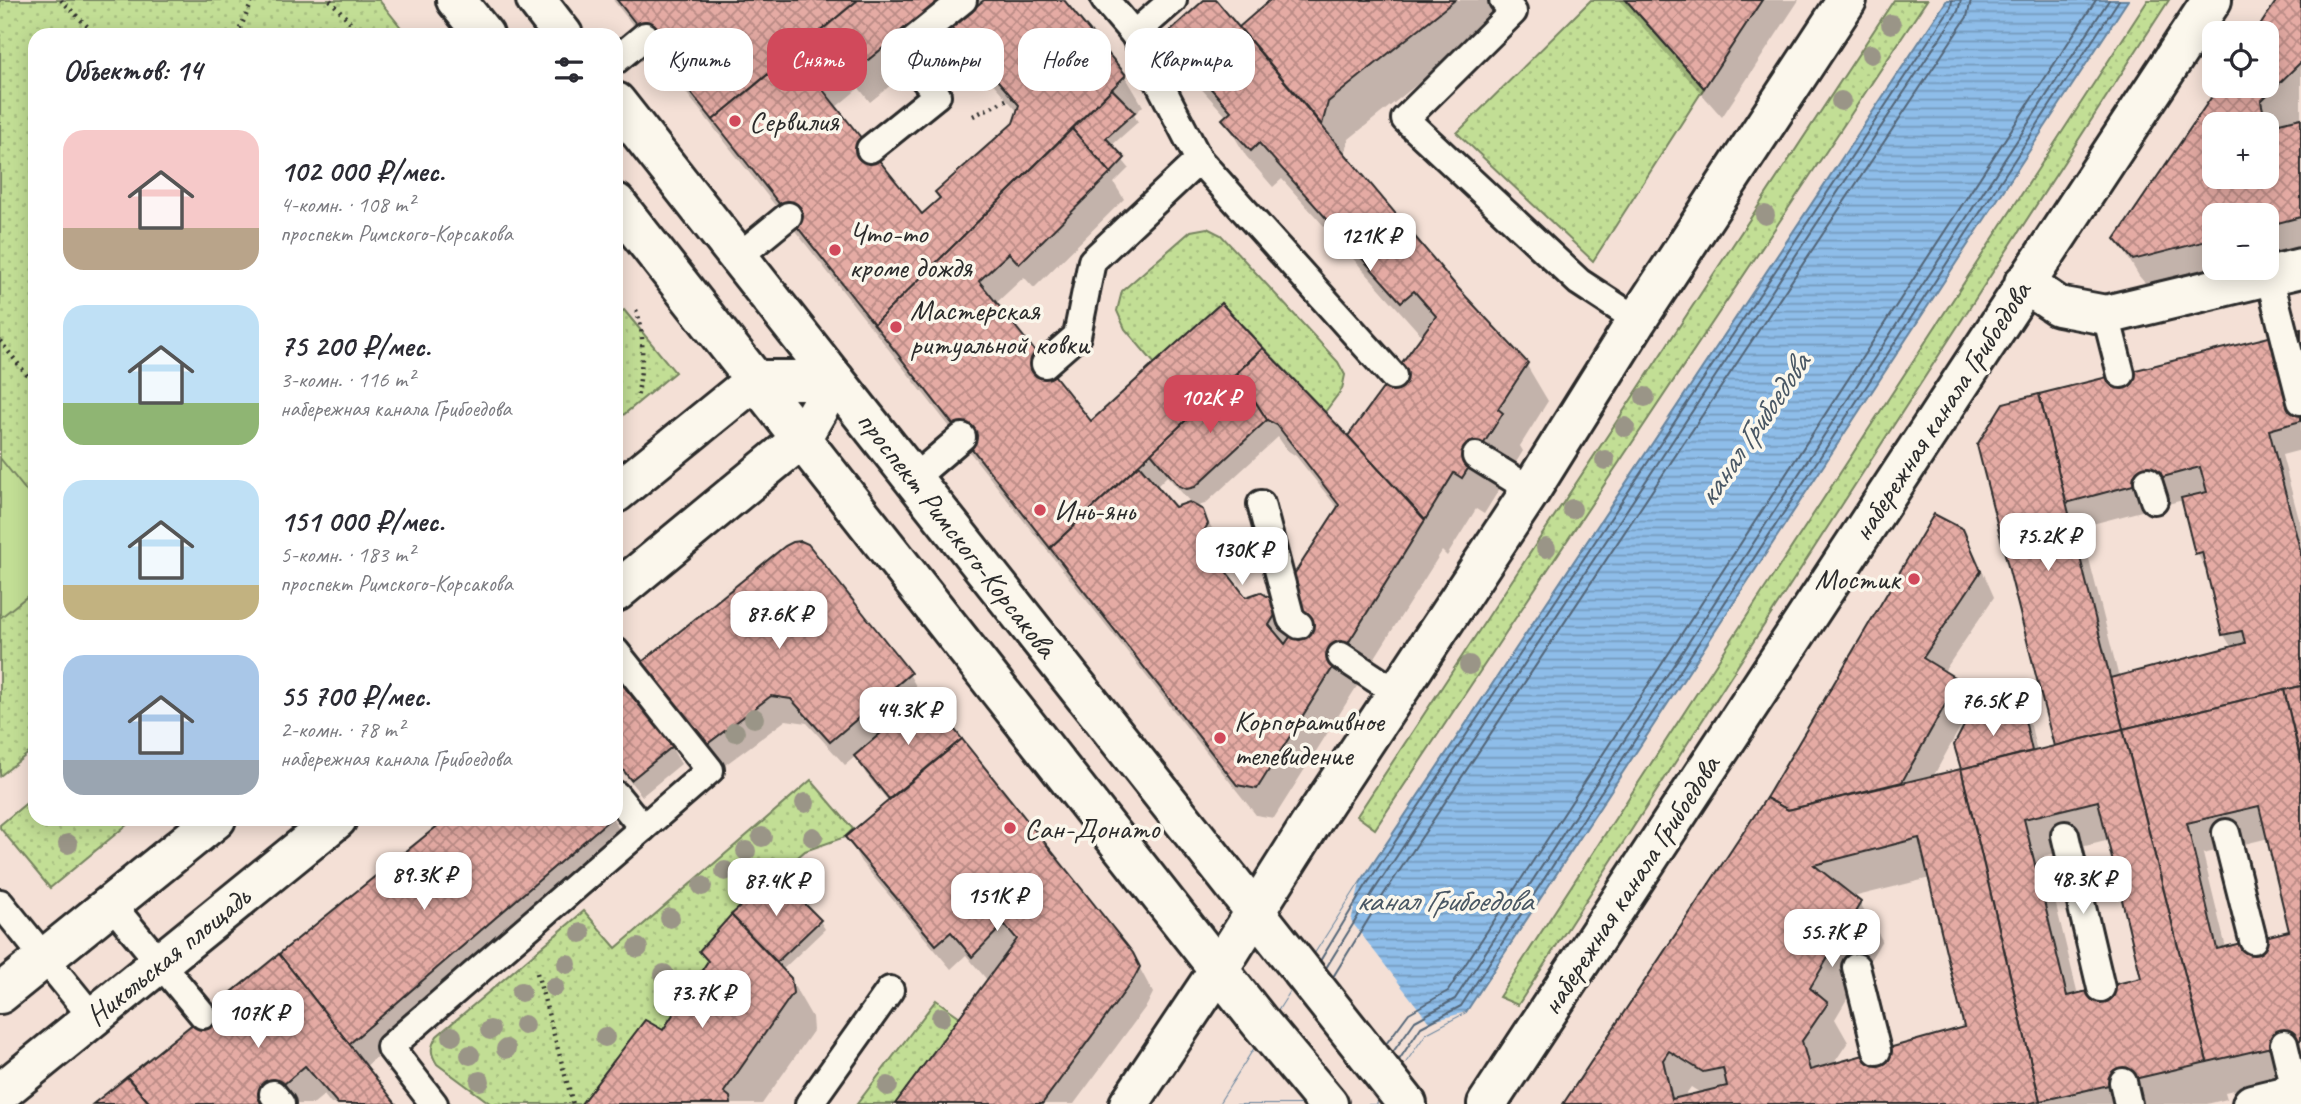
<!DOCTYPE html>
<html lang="ru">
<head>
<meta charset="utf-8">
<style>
  :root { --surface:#fff; --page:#f2f2f3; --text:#2b2b33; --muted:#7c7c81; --accent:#d1495b }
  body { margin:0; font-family:Caveat,sans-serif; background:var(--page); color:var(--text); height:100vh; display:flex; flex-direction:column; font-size:26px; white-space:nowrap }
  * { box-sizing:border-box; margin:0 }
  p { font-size:23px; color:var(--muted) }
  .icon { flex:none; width:38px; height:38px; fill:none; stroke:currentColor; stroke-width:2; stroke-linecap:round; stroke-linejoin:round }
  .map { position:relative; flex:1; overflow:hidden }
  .side { position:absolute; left:28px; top:28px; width:595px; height:798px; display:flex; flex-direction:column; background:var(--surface); border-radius:21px; box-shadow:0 4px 18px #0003 }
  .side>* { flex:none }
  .banner { position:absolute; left:644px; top:28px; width:665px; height:63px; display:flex; gap:14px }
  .controls { position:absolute; left:2202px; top:21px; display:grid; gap:14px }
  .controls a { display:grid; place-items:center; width:77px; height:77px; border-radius:14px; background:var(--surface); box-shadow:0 4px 18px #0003; font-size:35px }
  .price { position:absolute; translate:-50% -60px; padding:0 16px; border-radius:14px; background:#fff; color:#222; font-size:23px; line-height:46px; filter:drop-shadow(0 2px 4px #0008) }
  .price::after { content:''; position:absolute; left:50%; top:42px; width:21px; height:16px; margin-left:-10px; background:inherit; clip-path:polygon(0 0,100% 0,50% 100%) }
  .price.selected { background:var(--accent); color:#fff }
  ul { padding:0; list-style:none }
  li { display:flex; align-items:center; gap:21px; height:175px; padding:0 35px }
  li span { display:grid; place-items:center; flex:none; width:196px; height:140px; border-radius:21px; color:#555 }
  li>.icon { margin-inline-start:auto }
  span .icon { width:84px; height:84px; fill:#fffc; stroke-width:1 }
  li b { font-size:30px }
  h2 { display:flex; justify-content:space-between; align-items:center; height:84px; padding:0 35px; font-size:30px }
  .pill { padding:0 24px; border-radius:21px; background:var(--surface); box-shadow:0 4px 18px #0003; font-size:24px; line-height:63px }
  .pill.selected { background:var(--accent); color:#fff }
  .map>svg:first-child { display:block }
</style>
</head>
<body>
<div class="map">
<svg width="2301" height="1104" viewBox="0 0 2301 1104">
  <defs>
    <pattern id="grass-dots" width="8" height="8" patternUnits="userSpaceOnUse" patternTransform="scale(1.75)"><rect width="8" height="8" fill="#c2de95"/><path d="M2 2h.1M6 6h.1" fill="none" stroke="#a7bf81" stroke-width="1.8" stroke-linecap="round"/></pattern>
    <pattern id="water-rules" width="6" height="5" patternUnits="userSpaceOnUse" patternTransform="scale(1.75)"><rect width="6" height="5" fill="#8ebde9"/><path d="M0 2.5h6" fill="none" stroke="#749abd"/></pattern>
    <pattern id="building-cross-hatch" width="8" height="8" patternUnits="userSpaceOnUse" patternTransform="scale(1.75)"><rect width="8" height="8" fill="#e5aba4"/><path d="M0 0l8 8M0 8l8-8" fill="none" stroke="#ba8b86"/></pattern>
  </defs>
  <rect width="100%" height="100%" fill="#f4e0d6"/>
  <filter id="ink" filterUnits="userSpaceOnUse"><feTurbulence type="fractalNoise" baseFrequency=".0143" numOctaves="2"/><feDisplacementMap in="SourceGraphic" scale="14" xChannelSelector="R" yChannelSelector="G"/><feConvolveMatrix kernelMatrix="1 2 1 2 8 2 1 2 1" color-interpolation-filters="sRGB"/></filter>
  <g filter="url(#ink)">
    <!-- grass -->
    <g fill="url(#grass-dots)" stroke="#768460" stroke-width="2">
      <polygon points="0,0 379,0 407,35 35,35 35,748 0,776"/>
      <polygon points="1591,0 1626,0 1704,88 1593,261 1457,133"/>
      <polygon points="1894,0 1927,0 1375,829 1357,816"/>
      <polygon points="2148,0 2169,0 1518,1005 1499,997"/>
      <polygon points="1207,228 1221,235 1338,362 1345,375 1342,389 1325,412 1221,303 1155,364 1125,329 1117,311 1122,291 1191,231"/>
      <polygon points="624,310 675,372 616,421 616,316"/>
      <path d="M811 780 853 829 845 837 805 851 731 915 708 961 663 1030 645 1020 581 1104H491L437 1064C430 1053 430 1047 437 1036L584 911 616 948Z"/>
      <polygon points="35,796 35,819 134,819 50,888 0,828 0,825"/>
      <polygon points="936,1000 960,1017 895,1104 857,1104"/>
    </g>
    <!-- pitch -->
    <polygon fill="#c2de95" stroke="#768460" stroke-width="2" points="0,458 35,502 35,590 0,618"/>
    <!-- water -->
    <polygon fill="url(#water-rules)" stroke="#66839d" stroke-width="2" points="1947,0 2128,0 1466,1012 1426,1033 1376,1104 1219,1104 1360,883"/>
    <!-- pier -->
    <polygon fill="#f4e0d6" points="1360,883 1351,921 1429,1022 1466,1012 1426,1033 1376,1104 1219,1104"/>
    <!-- shadow -->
    <g fill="#0003" fill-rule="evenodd">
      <path d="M613 0H1061L1125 76 1143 106 1134 115 1138 122 1111 146 1129 168 1114 183 1124 199 1034 288 1024 277 995 304 1091 423 1261 349 1348 439 1423 337 1282 179 1273 187 1246 156 1224 119 1227 117 1188 74 1167 37 1206 0H1213L1239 30 1273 0H1522L1349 139 1345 155 1457 289 1526 364 1548 401 1520 446 1523 451 1484 514 1476 509 1447 556 1442 551 1274 818 1256 815ZM956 32 970 57 1018 112 1014 124 941 199 921 216 835 108 859 88 870 102ZM1278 437 1287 450 1296 456 1339 510 1291 639 1270 601 1246 599 1219 565 1224 556 1220 542 1202 511 1194 507 1205 504ZM1167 476 1191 503 1174 509 1156 487Z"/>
      <polygon points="1619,0 1799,0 1722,117"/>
      <path d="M2279 0H2301V259L2156 296 2139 276 2117 239 2221 86H2266V33H2257ZM2214 124H2266V177H2214ZM2214 215H2266V268H2214Z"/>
      <path d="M2301 331V450L2282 455 2301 527V754L2292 715 2289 716 2301 770V1074L2225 1092 2227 1099 2207 1104H1565L1962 530 1976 556 1994 597 1943 673 1957 682 1972 706 1933 777 1963 770 1956 745 2021 709 2031 726 2037 752 2056 747 1979 446ZM2183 500 2197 553 2209 575 2224 635 2232 648 2119 678 2081 527ZM2269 838 2291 933 2226 948 2203 854ZM2110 840 2143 979 2078 995 2044 856ZM1930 878 1966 1028 1832 1066 1848 1042 1835 1019 1882 940 1860 903 1853 897ZM1691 1087 1702 1094 1683 1098Z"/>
      <polygon points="644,662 909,674 924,700 961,740 1132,954 1153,993 1147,1005 1074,1104 897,1104 988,981 966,955 951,969 861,862 847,837 889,802 866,774 856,756 845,765 807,723 786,720 721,768 658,687"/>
      <polygon points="616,685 671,747 681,764 642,796 616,764"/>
      <polygon points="449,819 613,819 626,842 365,1067 394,1104 331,1104 324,1095 313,1104 96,1104"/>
      <polygon points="776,877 820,921 825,929 782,970 790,979 812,1017 813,1031 762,1104 584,1104 664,1033 709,964 701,951 732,917"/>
    </g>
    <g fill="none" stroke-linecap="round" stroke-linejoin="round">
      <!-- shore -->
      <g stroke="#536577" stroke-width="2">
        <polyline points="1320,961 1365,887 1951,7 1952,0"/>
        <polyline points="1326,968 1373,892 1958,11 1961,0"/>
        <polyline points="1333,977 1382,897 1967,17 1971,0"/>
        <polyline points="1386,1044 1409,1013 1448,991 2096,0"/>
        <polyline points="1393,1052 1415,1021 1455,999 2109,0"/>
        <polyline points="1399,1060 1421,1027 1461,1006 2119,0"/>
      </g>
    </g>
    <!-- building -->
    <g fill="url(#building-cross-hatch)" stroke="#2b2b2b" stroke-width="2" fill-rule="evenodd">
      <polygon points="617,0 858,0 713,120"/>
      <polygon points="858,0 942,0 852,73 840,59 815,80 922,214 940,198 935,192 1013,123 1019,105 951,27 984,0 1064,0 1126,75 874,324 713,120"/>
      <polygon points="1204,0 1216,0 1458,288 1528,363 1498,409 1503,413 1462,478 1454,473 1425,520 1348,436 1436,316 1414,291 1401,302 1259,143 1251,151 1222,119 1231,111 1164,36"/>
      <polygon points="1270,0 1455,0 1328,102 1322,125 1239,27"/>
      <polygon points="1626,0 1762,0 1704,88"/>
      <polygon points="2277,0 2301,0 2301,62 2261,101 2266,124 2214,124 2214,177 2266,177 2266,126 2301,118 2301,217 2266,226 2266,215 2214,215 2214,239 2133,260 2115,239 2219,86 2266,86 2266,33 2255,33"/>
      <polygon points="1112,89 1135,112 1106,138 1125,158 1111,173 1072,129"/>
      <polygon points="1072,129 1111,173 1019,264 1009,253 979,281 1091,421 1221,303 1263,348 1050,548 874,324"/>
      <polygon points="2301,329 2301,421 2269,430 2301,553 2301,686 2123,729 2110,678 2245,643 2242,631 2222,635 2202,552 2195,554 2181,498 2207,492 2200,467 2066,503 2039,394"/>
      <polygon points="1263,348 1348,436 1425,520 1257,789 1237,785 1050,548 1139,465 1175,507 1189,502 1203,510 1208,524 1200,538 1246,597 1260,592 1272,599 1277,612 1269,625 1285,644 1304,617 1293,576 1339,505 1277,425 1267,420 1237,373"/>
      <polygon points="1237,373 1267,420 1195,487 1187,489 1179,486 1151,453"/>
      <polygon points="2039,394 2123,729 2054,746 1977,445 2003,403"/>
      <polygon points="1934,514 1963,529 1981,571 1923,658 1959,680 1902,782 1788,810 1766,798"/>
      <polygon points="801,541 808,544 911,673 830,742 791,699 771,696 706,745 642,662 785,546 793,542"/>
      <polygon points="619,680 673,746 631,780 616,761 616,682"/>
      <polygon points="2301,686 2301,760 2284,690"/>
      <path d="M2284 690 2301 762V1040L2207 1062 2123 729ZM2259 806 2289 931 2217 949 2187 823Z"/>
      <polygon points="927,694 962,739 889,799 854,756"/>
      <polygon points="2022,707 2032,751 1961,769 1954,745 1967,720"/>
      <path d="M2123 729 2207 1062 2040 1101 1961 769ZM2098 801 2141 978 2067 996 2024 819Z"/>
      <polygon points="962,739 1133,953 1140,967 1133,980 1042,1104 895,1104 1017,939 1004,924 972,957 951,932 936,945 845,837"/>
      <path d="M1961 769 2040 1101 2027 1104H1563L1766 798 1788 810ZM1919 838 1964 1027 1810 1070 1802 1041 1828 1003 1810 988 1861 902 1814 865ZM1669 1051 1703 1072 1723 1068 1727 1086 1672 1099 1663 1060Z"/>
      <polygon points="446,819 610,819 349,1044 279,954"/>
      <polygon points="776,875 821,920 777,962 731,915"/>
      <polygon points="731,915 791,978 793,993 724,1092 730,1097 731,1104 581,1104 645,1020 663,1030 708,961 699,951"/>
      <polygon points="279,954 396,1104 338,1104 305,1066 261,1104 150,1104 127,1077"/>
      <polygon points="127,1077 150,1104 93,1104"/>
    </g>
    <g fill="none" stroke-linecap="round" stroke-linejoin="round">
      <defs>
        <g id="service">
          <polyline points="1105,0 1134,34 1199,160"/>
          <polyline points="1503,0 1513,12 1405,119 1579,282 1637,320"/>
          <polyline points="1134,34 1173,0"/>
          <polyline points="616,60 645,36"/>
          <polyline points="870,149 937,95 901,50 963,0"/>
          <polyline points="738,257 788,216"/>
          <polyline points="2269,276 2301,401"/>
          <polyline points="2106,315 2121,374"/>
          <polyline points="1045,364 1077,336 1092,261 1199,160 1393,376"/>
          <polyline points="1476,456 1531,490"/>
          <polyline points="913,479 962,437"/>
          <polyline points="2148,481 2154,500"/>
          <polyline points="1261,504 1291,619 1299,625"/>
          <polyline points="1341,656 1397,693"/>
          <polyline points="616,795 643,828"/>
          <polyline points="2226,833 2253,940"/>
          <polyline points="2065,835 2101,988"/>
          <polyline points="0,903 93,1018"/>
          <polyline points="111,904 203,1015"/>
          <polyline points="1856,967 1877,1051"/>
          <polyline points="2284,1044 2296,1094"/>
          <polyline points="2123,1082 2128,1104"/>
          <polyline points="273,1094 281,1104"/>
          <polyline points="434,1104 390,1047 710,770 616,652"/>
          <polyline points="809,1104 890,990"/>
        </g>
        <g id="minor">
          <polyline points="2024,283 2058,306 2106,315 2301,268"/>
          <polyline points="1129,1104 1219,969"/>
          <polyline points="1487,1104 2212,0"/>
          <polyline points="2252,1104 2301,1092"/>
        </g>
        <g id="tertiary">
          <polyline points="755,380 835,380 1407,1104"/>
          <polyline points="755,380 1259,1021 1328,1104"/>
          <polyline points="1219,969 1315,817 1531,490 1637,320 1847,0"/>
        </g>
        <g id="secondary">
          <polyline points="456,0 484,35"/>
          <polyline points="536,0 563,35"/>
          <polyline points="616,102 835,380 801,439 616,592"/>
          <polyline points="616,203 755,380 616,493"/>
          <polyline points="0,994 216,819"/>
          <polyline points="0,1093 337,819"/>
        </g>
      </defs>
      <!-- service casing -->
      <use href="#service" stroke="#2b2b2b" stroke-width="32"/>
      <!-- minor casing -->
      <use href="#minor" stroke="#2b2b2b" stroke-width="44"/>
      <!-- tertiary casing -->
      <use href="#tertiary" stroke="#2b2b2b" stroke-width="44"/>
      <!-- secondary casing -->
      <use href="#secondary" stroke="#2b2b2b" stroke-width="44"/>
      <!-- path -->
      <g stroke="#2b2b2b" stroke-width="4.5" stroke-dasharray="2 5" stroke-linecap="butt">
        <polyline points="61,0 96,35"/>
        <polyline points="330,0 362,35"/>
        <polyline points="237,35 253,0"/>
        <polyline points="973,116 1012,97"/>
        <path d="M636 310C647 336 641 373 637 400"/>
        <polyline points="0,341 35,385"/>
        <polyline points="537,973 573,1104"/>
      </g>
      <!-- service -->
      <use href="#service" stroke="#fbf7ec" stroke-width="26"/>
      <!-- minor -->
      <use href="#minor" stroke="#fbf7ec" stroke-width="38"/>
      <!-- tertiary -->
      <use href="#tertiary" stroke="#fbf7ec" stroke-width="38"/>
      <!-- secondary -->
      <use href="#secondary" stroke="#fbf7ec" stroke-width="38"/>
    </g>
    <!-- trees -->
    <g fill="#9a9587">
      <circle cx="1891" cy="24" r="10"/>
      <circle cx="1871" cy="54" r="10"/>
      <circle cx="1841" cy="101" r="10"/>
      <circle cx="1765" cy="215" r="10"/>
      <circle cx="1645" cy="397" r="10"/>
      <circle cx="1625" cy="427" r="10"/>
      <circle cx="1605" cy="460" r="10"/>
      <circle cx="1572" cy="509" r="10"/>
      <circle cx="1546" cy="548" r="10"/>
      <circle cx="1469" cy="665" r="10"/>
      <circle cx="754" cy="718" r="10"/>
      <circle cx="735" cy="732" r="10"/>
      <circle cx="805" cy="803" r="10"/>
      <circle cx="762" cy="837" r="10"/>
      <circle cx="813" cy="837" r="10"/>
      <circle cx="68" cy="844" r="10"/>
      <circle cx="746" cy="851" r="10"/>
      <circle cx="725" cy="871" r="10"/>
      <circle cx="702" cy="886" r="10"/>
      <circle cx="670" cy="918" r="10"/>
      <circle cx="581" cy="933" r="10"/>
      <circle cx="638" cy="948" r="10"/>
      <circle cx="567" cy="964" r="10"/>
      <circle cx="664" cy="974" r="10"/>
      <circle cx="554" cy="987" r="10"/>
      <circle cx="521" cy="992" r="10"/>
      <circle cx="941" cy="1017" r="10"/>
      <circle cx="524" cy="1025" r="10"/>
      <circle cx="490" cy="1030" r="10"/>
      <circle cx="452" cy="1036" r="10"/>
      <circle cx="605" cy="1037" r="10"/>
      <circle cx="506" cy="1049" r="10"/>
      <circle cx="470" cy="1055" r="10"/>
      <circle cx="480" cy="1081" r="10"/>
      <circle cx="888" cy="1086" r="10"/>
    </g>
  </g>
  <!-- markers -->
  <g fill="#d1495b" stroke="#fbf7ec" stroke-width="2.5">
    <circle cx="735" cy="121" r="7"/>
    <circle cx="835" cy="250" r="7"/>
    <circle cx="896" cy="327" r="7"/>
    <circle cx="1040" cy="510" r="7"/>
    <circle cx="1914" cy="579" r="7"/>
    <circle cx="1220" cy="738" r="7"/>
    <circle cx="1010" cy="828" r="7"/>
  </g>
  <g text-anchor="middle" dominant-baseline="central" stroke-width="7" stroke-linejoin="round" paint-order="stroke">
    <!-- poi labels -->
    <g font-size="30" fill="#2b2b2b" stroke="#fbf7ec" text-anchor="start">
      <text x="749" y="121">Сервилия</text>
      <text x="849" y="233">Что-то<tspan x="849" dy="34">кроме дождя</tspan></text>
      <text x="910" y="310">Мастерская<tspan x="910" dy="34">ритуальной ковки</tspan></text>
      <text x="1054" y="510">Инь-янь</text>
      <text x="1900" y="579" text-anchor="end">Мостик</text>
      <text x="1234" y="721">Корпоративное<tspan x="1234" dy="34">телевидение</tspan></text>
      <text x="1024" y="828">Сан-Донато</text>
    </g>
    <!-- street labels -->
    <g font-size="30" fill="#2b2b2b" stroke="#fbf7ec">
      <text transform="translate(1941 411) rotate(-57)">набережная канала Грибоедова</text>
      <text transform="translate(957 534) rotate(52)">проспект Римского-Корсакова</text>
      <text transform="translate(1630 885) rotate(-57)">набережная канала Грибоедова</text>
      <text transform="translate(168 956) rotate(-39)">Никольская площадь</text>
    </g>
    <!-- water labels -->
    <g font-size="32" font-style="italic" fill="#495764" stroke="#fbf7ec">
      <text transform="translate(1753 430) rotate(-56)">канал Грибоедова</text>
      <text x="1444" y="900">канал Грибоедова</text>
    </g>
  </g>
</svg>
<div class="controls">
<a><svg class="icon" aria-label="locate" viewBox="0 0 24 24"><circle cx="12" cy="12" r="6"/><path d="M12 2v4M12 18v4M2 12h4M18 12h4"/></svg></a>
<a>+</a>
<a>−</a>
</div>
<b class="price" style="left:1370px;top:273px">121K ₽</b>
<b class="price selected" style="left:1210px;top:435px">102K ₽</b>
<b class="price" style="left:2048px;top:573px">75.2K ₽</b>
<b class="price" style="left:1242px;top:587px">130K ₽</b>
<b class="price" style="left:779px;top:651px">87.6K ₽</b>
<b class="price" style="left:1993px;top:738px">76.5K ₽</b>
<b class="price" style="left:908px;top:747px">44.3K ₽</b>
<b class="price" style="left:424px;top:912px">89.3K ₽</b>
<b class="price" style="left:2083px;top:916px">48.3K ₽</b>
<b class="price" style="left:776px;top:918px">87.4K ₽</b>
<b class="price" style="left:997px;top:933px">151K ₽</b>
<b class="price" style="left:1832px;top:969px">55.7K ₽</b>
<b class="price" style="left:702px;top:1030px">73.7K ₽</b>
<b class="price" style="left:258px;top:1050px">107K ₽</b>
<div class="banner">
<a class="pill">Купить</a>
<a class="pill selected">Снять</a>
<a class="pill">Фильтры</a>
<a class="pill">Новое</a>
<a class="pill">Квартира</a>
</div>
<section class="side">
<h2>Объектов: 14<svg class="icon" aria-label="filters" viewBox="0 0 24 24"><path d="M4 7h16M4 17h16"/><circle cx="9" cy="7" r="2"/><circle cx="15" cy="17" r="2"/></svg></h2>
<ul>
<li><span style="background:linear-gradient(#f6c9c9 70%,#b9a48a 0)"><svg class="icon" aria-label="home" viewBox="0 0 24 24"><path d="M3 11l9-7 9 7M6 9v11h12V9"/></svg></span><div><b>102 000 ₽/мес.</b><p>4-комн. · 108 m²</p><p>проспект Римского-Корсакова</p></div></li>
<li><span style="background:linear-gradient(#bfe0f5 70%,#8fb573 0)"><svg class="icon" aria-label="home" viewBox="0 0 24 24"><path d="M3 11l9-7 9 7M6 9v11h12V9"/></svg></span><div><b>75 200 ₽/мес.</b><p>3-комн. · 116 m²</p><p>набережная канала Грибоедова</p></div></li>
<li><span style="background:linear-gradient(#bfe0f5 75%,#c2b280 0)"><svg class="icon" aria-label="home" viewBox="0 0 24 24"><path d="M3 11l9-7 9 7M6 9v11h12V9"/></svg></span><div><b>151 000 ₽/мес.</b><p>5-комн. · 183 m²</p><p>проспект Римского-Корсакова</p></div></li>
<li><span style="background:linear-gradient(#a9c7e8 75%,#9aa5b1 0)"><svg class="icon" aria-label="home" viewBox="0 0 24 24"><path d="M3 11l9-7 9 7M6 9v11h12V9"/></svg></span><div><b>55 700 ₽/мес.</b><p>2-комн. · 78 m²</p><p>набережная канала Грибоедова</p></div></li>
</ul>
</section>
</div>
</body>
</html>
